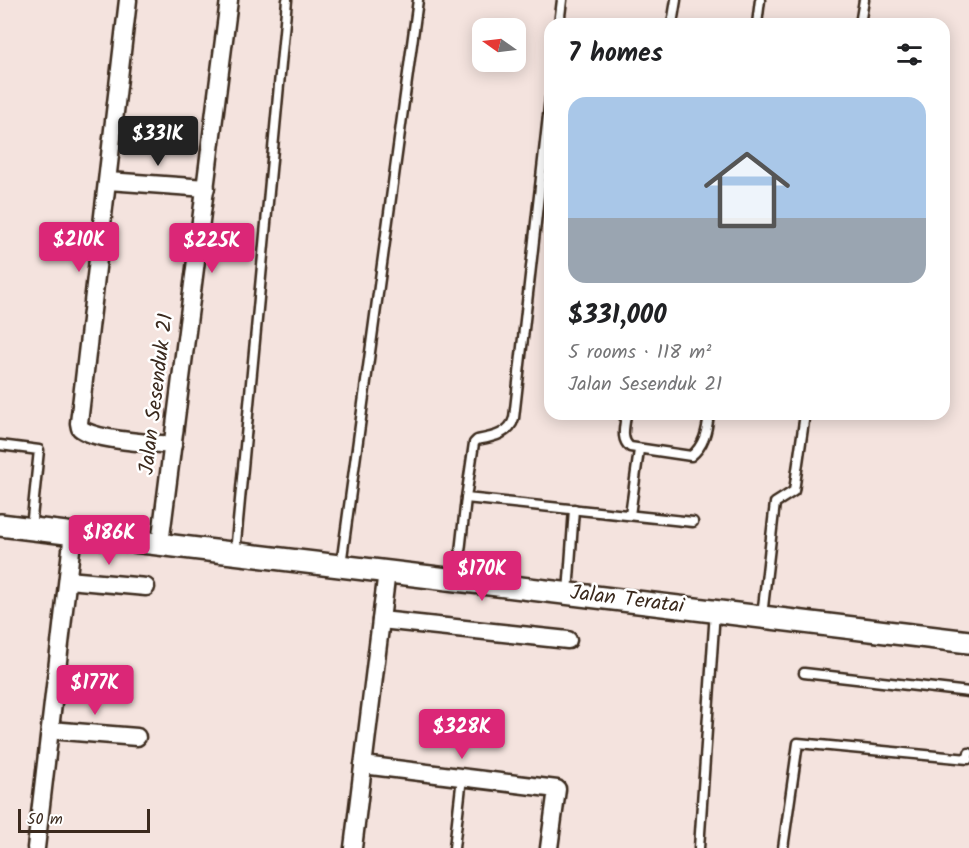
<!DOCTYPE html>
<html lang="en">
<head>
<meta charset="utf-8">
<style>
  :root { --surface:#fff; --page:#f6f6f6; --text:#202124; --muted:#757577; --accent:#db2777 }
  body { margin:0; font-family:Kalam,sans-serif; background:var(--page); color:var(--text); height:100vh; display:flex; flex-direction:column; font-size:22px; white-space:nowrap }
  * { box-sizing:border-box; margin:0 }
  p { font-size:20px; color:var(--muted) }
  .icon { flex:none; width:33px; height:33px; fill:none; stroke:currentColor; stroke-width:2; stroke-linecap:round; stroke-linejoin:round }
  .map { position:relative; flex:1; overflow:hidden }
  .side { position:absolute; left:544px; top:18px; width:406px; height:402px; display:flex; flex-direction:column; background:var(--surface); border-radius:18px; box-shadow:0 3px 15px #0003 }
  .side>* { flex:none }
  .needle { width:39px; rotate:284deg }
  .buttons { position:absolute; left:472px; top:18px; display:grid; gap:12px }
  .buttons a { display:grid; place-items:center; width:54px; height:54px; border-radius:12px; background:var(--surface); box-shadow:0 3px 15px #0003; font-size:30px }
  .scale { position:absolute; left:18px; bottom:15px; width:132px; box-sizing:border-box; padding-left:6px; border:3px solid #3b2a1e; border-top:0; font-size:16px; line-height:21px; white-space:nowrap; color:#3b2a1e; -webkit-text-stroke:4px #fff; paint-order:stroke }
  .price { position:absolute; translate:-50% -51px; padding:0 14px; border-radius:6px; background:var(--accent); color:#fff; font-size:20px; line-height:39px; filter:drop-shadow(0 2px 3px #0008) }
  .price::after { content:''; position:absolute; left:50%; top:36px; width:18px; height:14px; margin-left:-9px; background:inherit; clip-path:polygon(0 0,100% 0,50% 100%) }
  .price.selected { background:#222; color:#fff }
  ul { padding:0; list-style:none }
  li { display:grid; align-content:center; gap:12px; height:318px; padding:0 24px }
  li span { display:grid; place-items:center; height:186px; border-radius:18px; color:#555 }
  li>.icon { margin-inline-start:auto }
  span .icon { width:108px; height:108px; fill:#fffc; stroke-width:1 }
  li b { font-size:26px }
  h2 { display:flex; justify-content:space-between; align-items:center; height:72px; padding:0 24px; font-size:26px }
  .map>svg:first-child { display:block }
</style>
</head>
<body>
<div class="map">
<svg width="969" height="848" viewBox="0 0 969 848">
  <rect width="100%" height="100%" fill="#f4e3de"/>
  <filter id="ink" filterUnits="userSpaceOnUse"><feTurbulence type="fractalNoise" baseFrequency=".0167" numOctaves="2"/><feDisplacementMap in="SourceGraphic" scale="12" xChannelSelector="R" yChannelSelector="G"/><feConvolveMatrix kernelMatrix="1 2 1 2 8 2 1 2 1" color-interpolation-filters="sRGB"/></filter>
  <g filter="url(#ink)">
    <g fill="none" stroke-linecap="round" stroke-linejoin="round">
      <defs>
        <g id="service">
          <polyline points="559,24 562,0"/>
          <polyline points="672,24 676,0"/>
          <polyline points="757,24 760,0"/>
          <polyline points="860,24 864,0"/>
          <path d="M626 414C625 426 620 439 630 447L691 456C704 446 707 431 709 414"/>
          <polyline points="0,445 39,450 31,528"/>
          <polyline points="466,498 693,522"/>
          <polyline points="630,515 639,450"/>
          <polyline points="235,553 287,0"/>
          <polyline points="341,565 418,0"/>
          <path d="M457 579 466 498 474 443 477 440C492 437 510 434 514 418L550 98"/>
          <polyline points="568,593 574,509"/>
          <polyline points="762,616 775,503 794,491 805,414"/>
          <polyline points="804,673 969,692"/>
          <polyline points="454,848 462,777"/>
          <polyline points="699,848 715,611"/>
          <polyline points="783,848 798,743 968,759 969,753"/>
        </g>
        <g id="minor">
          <path d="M128 0 79 423 80 428C95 441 152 443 173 445"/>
          <polyline points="108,181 206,188"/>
          <polyline points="160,544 229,0"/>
          <polyline points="68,580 146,587"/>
          <polyline points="381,620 568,640"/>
          <polyline points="50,730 137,737"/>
          <polyline points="363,765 557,789 549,848"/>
          <polyline points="36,848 73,533"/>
          <polyline points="353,848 387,571"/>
        </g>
        <polyline id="tertiary" points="0,525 969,642"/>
      </defs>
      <!-- service casing -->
      <use href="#service" stroke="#3b2a1e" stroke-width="13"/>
      <!-- minor casing -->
      <use href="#minor" stroke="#3b2a1e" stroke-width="21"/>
      <!-- tertiary casing -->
      <use href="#tertiary" stroke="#3b2a1e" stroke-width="26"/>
      <!-- service -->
      <use href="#service" stroke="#fff" stroke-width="8"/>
      <!-- minor -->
      <use href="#minor" stroke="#fff" stroke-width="16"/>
      <!-- tertiary -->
      <use href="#tertiary" stroke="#fff" stroke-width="21"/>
    </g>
  </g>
  <g text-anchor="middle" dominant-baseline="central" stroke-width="5" stroke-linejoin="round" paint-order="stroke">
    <!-- street labels -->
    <g font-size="21" fill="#3b2a1e" stroke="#fff">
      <text transform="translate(157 394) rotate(-83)">Jalan Sesenduk 21</text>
      <text transform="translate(627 600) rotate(7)">Jalan Teratai</text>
    </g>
  </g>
</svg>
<div class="buttons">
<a><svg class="needle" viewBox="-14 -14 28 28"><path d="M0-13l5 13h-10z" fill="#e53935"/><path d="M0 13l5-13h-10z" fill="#757577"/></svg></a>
</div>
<div class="scale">50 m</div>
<b class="price selected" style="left:158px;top:167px">$331K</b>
<b class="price" style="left:79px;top:273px">$210K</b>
<b class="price" style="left:212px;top:274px">$225K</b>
<b class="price" style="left:109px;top:566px">$186K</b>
<b class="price" style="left:482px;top:602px">$170K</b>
<b class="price" style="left:95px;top:716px">$177K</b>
<b class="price" style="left:462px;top:760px">$328K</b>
<section class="side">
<h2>7 homes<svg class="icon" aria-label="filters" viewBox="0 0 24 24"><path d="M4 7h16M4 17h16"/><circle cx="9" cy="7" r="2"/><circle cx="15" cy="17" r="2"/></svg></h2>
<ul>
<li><span style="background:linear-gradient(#a9c7e8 65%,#9aa5b1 0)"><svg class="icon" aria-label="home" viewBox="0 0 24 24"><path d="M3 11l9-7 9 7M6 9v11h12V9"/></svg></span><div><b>$331,000</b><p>5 rooms · 118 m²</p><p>Jalan Sesenduk 21</p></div></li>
</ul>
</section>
</div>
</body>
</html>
